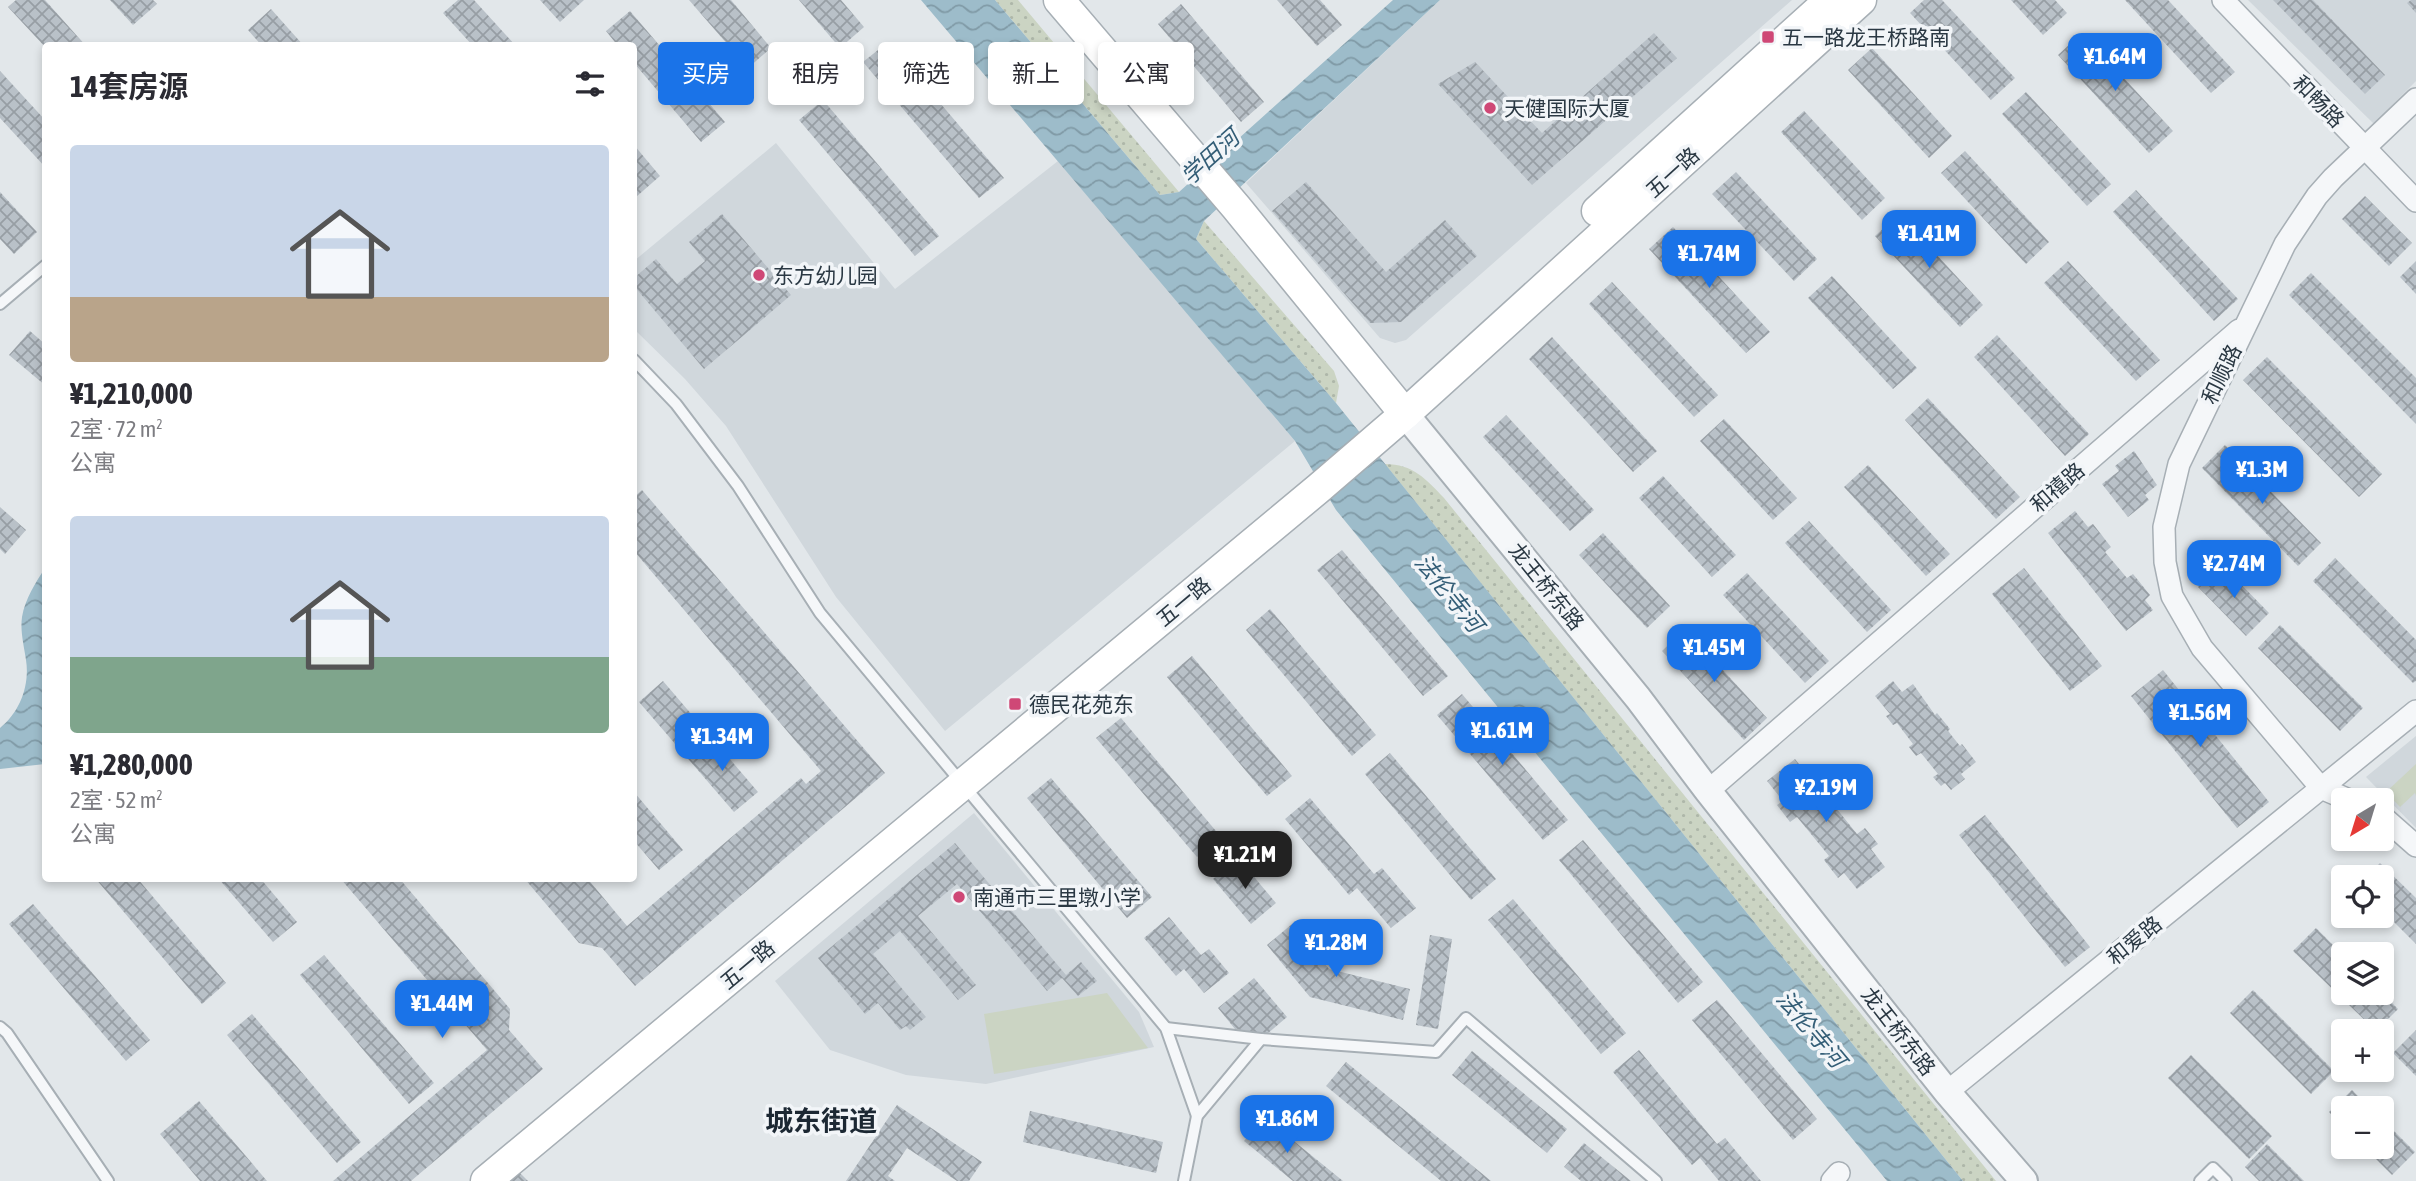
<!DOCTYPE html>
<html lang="zh">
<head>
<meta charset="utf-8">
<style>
  :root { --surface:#fff; --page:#f2f2f3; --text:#2b2b33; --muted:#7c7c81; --accent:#1a73e8 }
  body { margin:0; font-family:"Asap Condensed","Noto Sans SC",sans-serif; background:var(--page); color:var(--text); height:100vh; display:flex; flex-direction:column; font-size:26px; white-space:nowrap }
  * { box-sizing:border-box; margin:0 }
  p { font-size:23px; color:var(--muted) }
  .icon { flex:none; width:38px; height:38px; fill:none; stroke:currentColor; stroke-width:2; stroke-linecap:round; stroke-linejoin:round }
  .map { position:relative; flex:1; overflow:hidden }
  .panel { position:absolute; left:42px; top:42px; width:595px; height:840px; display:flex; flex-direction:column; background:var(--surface); border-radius:7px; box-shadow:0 4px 10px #0003 }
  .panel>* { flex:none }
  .guide { position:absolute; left:658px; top:42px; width:665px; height:63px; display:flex; gap:14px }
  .needle { width:46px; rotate:218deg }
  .controls { position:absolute; left:2331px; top:788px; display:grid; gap:14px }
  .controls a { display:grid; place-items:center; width:63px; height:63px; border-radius:7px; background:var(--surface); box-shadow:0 4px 10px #0003; font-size:35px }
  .price { position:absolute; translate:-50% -60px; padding:0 16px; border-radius:14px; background:var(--accent); color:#fff; font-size:23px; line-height:46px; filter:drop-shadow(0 2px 4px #0008) }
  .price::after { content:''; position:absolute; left:50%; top:42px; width:21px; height:16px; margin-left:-10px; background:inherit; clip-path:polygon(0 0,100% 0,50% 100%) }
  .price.current { background:#222; color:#fff }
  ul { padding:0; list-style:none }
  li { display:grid; align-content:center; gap:14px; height:371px; padding:0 28px }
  li span { display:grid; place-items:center; height:217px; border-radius:7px; color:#555 }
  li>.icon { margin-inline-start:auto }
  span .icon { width:126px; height:126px; fill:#fffc; stroke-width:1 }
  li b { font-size:30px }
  h2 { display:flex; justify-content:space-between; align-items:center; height:84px; padding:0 28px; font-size:30px }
  .pill { padding:0 24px; border-radius:7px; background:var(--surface); box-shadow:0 4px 10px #0003; font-size:24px; line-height:63px }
  .pill.current { background:var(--accent); color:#fff }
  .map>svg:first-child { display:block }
</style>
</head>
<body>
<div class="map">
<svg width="2416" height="1181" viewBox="0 0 2416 1181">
  <defs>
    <pattern id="grass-dots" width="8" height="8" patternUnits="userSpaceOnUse" patternTransform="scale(1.75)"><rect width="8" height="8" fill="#cbd4c3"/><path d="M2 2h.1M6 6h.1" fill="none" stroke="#aeb7a9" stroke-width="1.8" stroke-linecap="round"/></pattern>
    <pattern id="water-waves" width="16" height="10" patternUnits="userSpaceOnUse" patternTransform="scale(1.75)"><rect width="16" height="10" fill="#9dbcca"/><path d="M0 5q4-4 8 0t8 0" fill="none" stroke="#809aa6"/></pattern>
    <pattern id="building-cross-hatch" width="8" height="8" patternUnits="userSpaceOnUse" patternTransform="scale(1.75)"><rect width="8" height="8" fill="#b9c1c8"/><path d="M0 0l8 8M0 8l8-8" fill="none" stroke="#979ea4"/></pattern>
  </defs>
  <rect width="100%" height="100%" fill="#e2e7ea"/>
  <!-- built -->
  <g fill="#d0d7dc">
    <polygon points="1440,0 1792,0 1406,340 1395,343 1380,338 1246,183"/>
    <polygon points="2248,0 2416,0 2416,81 2374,124"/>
    <polygon points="776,143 895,289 1058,161 1295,441 945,731 836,597 726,426 685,379 634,329 634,261"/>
    <polygon points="2416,736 2416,828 2366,777"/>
    <polygon points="974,813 1139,1012 1154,1047 986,1084 906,1075 830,1050 775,981"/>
  </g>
  <!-- grass -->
  <g fill="url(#grass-dots)">
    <polygon points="995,0 1018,0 1179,192 1160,195"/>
    <polygon points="1204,221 1334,371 1339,386 1336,403 1196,239"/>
    <path d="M1385 464C1413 464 1426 479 1444 498L1996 1181H1963Z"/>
  </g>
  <!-- garden -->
  <g fill="#cbd4c3">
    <polygon points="2416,764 2416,796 2415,793 2400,807 2386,792"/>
    <polygon points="1107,993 1148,1048 994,1074 984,1014"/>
  </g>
  <!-- water -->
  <g fill="url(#water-waves)">
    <polygon points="921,0 995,0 1160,195 1179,192 1393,0 1440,0 1204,221 1196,239 1336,403 1963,1181 1887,1181 1336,510 1295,441"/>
    <path d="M45 568V764L0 769V728C20 712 30 685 26 660 24 645 20 632 22 617 25 599 36 582 45 568Z"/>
  </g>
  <!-- building -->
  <g fill="url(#building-cross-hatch)">
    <polygon points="16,0 45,0 86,46 46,46 46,48 8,7"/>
    <polygon points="110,0 153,0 157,4 133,25"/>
    <polygon points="458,0 474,0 516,46 473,46 443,13"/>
    <polygon points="540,0 584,0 560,22"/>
    <polygon points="689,0 731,0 771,48 748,68"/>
    <polygon points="799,0 841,0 864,27 840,48"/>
    <polygon points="1277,0 1320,0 1342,25 1317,46"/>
    <polygon points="1924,0 1942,0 2015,78 1991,100 1910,13"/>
    <polygon points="2011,0 2055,0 2067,13 2043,35"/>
    <polygon points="2125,0 2168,0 2235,72 2211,93"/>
    <polygon points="2273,0 2313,0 2385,75 2365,94"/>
    <polygon points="2411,0 2416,0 2416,13 2407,3"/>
    <polygon points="1181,4 1264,102 1241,122 1158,24"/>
    <polygon points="271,9 304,46 262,46 248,30"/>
    <polygon points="630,11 725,122 701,142 634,63 634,46 618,46 606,31"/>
    <polygon points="1654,33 1677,58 1532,185 1438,84 1475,62 1542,133"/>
    <polygon points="2082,33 2173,131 2149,153 2058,55"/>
    <polygon points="888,42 1004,178 979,198 863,62"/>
    <polygon points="1872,48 1952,136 1929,158 1848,70"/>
    <polygon points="0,71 46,121 46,168 0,118"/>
    <polygon points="2026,92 2111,184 2087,206 2002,114"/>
    <polygon points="823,100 939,236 915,256 799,120"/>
    <polygon points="1804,111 1885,198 1862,220 1781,132"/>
    <polygon points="634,145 660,176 636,197 634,194"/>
    <polygon points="1965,151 2049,242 2026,264 1941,173"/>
    <polygon points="1736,172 1817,259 1794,281 1712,194"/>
    <polygon points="1306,182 1386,272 1445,220 1477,256 1401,322 1370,323 1272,211"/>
    <polygon points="2136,190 2238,299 2214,321 2113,212"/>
    <polygon points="0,192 37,232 14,254 0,239"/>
    <polygon points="2365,196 2412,243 2389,266 2342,219"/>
    <polygon points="722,214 791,295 704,369 634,286 634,278 656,259 677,284 705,261 689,242"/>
    <polygon points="1899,214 1983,305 1960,327 1875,236"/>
    <polygon points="1673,227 1770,332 1746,353 1649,249"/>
    <polygon points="2068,261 2160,360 2136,381 2044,283"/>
    <polygon points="2416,261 2416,294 2400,277"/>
    <polygon points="2311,273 2416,378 2416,424 2289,295"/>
    <polygon points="1832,276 1917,368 1893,389 1808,298"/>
    <polygon points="1612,282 1718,395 1694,417 1589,304"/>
    <polygon points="30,331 46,345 46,386 9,355"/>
    <polygon points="1997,335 2089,434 2065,456 1974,357"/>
    <polygon points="1552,337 1657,451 1633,472 1529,359"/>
    <polygon points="2267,357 2382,474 2359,497 2243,380"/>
    <polygon points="1928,398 2020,497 1996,519 1905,420"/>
    <polygon points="1506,415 1594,510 1570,531 1483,437"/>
    <polygon points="1724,419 1797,498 1773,520 1700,441"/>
    <polygon points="2225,445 2321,543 2298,566 2202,468"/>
    <polygon points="2134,451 2157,485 2145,495 2149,500 2128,517 2102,484 2119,471 2115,466"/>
    <polygon points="1868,465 1950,554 1926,576 1844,487"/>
    <polygon points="1663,476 1736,555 1712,577 1639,498"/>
    <polygon points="642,490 885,773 635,986 602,948 579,943 524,878 587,878 627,926 801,778 806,784 821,771 634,551 634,497"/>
    <polygon points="0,507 26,530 5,554 0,549"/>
    <polygon points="2075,511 2088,527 2093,524 2111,547 2105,552 2127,578 2133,574 2150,595 2145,600 2153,610 2126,631 2048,533"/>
    <polygon points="1809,521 1891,610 1867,632 1785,543"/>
    <polygon points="1603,533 1670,606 1647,628 1579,555"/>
    <polygon points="1342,550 1448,676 1423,696 1317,570"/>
    <polygon points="2335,558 2416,640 2416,681 2413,683 2313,581"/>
    <polygon points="2221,564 2269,613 2246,636 2198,587"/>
    <polygon points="2024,568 2102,666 2070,691 1992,594"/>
    <polygon points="1747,573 1829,661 1805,683 1723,595"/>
    <polygon points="1270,609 1376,735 1352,756 1246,630"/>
    <polygon points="2280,625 2363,708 2340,731 2258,648"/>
    <polygon points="1685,629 1767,718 1744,740 1662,651"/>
    <polygon points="1192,656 1292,776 1267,796 1167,677"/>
    <polygon points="2163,670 2269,802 2237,828 2131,696"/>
    <polygon points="663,681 758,792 734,812 639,702"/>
    <polygon points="1893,681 1902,692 1913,684 1935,715 1937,713 1950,729 1948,731 1960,746 1962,744 1976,762 1961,774 1965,779 1951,790 1945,783 1941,786 1933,777 1938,774 1921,753 1916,756 1909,747 1913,744 1897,723 1893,725 1886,716 1890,714 1875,696"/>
    <polygon points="1462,694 1568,820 1543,840 1437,715"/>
    <polygon points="1121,718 1221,837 1197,857 1096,738"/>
    <polygon points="1390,753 1496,879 1471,900 1365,774"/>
    <polygon points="1795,759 1810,778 1818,772 1830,788 1824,793 1857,834 1865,828 1878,844 1871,849 1885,867 1857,889 1844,873 1838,878 1824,860 1829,856 1797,817 1790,822 1777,805 1783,801 1767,781"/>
    <polygon points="1051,778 1152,897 1127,918 1027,798"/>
    <polygon points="634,792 683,850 659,870 634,841"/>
    <polygon points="1310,798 1374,874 1382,868 1416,908 1391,928 1357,888 1349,895 1285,819"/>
    <polygon points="1985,815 2090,947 2065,967 1959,835"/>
    <polygon points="1583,840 1703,982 1678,1003 1559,860"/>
    <polygon points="955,843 1066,975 1081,962 1097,981 1078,996 1062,978 1047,991 957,884 918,916 976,985 958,1000 900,931 873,954 926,1017 910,1030 906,1026 900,1030 878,1003 865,1014 818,958"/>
    <polygon points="1238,858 1276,903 1251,924 1213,879"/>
    <polygon points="2380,863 2416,898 2416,944 2382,910 2382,877 2366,877"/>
    <polygon points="95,878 137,878 226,983 202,1004"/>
    <polygon points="218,878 260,878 297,922 273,942"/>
    <polygon points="340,878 399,878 510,1009 509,1030 543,1069 411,1181 333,1181 487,1050"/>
    <polygon points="1513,899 1626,1033 1601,1054 1488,920"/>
    <polygon points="33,904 150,1040 126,1061 9,924"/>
    <polygon points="1169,917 1201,955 1209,949 1229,973 1204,993 1184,969 1176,976 1144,938"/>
    <polygon points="1292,924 1329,969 1410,989 1403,1020 1310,997 1267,945"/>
    <polygon points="2316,928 2343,955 2343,992 2381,992 2398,1009 2376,1031 2293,951"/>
    <polygon points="1430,935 1452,939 1438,1029 1416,1025"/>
    <polygon points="324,955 434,1083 409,1104 300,975"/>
    <polygon points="1254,978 1287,1017 1267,1034 1235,1029 1218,1008"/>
    <polygon points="2253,990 2334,1071 2311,1094 2230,1013"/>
    <polygon points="1717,1000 1817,1119 1793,1140 1692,1020"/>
    <polygon points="252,1014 361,1142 337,1163 227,1035"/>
    <polygon points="2416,1030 2416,1076 2393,1053"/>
    <polygon points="1639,1050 1717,1144 1725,1138 1761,1181 1719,1181 1700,1158 1692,1165 1613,1072"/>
    <polygon points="1472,1051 1567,1129 1547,1153 1452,1075"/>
    <polygon points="2191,1055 2272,1136 2249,1159 2168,1078"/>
    <polygon points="1346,1062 1491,1181 1441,1181 1326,1086"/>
    <polygon points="2352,1090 2370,1108 2343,1108 2343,1126 2329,1112"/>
    <polygon points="199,1101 267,1181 200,1181 160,1134"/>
    <polygon points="897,1105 982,1162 969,1181 957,1181 907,1148 888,1176 895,1181 846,1181"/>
    <polygon points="1030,1111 1163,1142 1156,1173 1023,1142"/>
    <polygon points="1264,1117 1343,1181 1293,1181 1244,1141"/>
    <polygon points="2382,1119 2415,1152 2392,1175 2363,1146 2382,1146"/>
    <polygon points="1584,1143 1631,1181 1581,1181 1564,1167"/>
    <polygon points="2267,1144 2304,1181 2259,1181 2245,1167"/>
    <polygon points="516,1169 528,1181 505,1181"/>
  </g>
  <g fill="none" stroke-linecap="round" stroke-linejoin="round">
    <defs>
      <g id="service">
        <polyline points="0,304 46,265"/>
        <polyline points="634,360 676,404 738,486 820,613 1166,1028 1197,1116"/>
        <polyline points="0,1027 7,1033 108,1181"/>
        <polyline points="1166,1028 1261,1039 1197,1116 1184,1181"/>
        <polyline points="1261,1039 1436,1052 1466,1018 1656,1181"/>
        <polyline points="2200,1181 2213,1168 2226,1181"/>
      </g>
      <g id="minor">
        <polyline points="2223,0 2416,201"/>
        <polyline points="1708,791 2239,330"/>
        <polyline points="2349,800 2321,788 2202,648 2172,596 2165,562 2164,527 2179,464 2285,244 2317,196 2333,178 2416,99"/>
        <polyline points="2382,816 2416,846"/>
        <polyline points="1947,1092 2416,711"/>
        <polyline points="1832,1181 1839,1173"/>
      </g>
      <polyline id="tertiary" points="1405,414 1638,698 1708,791 1947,1092 2024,1181"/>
      <g id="secondary">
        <polyline points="1059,0 1236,207 1405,414"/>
        <polyline points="1597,211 1830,0"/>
        <polyline points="486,1181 1319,488 1405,414 1861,0"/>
      </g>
    </defs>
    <!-- service casing -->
    <use href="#service" stroke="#a7afb5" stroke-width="14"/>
    <!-- minor casing -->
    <use href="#minor" stroke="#a7afb5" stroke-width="24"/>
    <!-- tertiary casing -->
    <use href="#tertiary" stroke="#a7afb5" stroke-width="30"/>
    <!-- secondary casing -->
    <use href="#secondary" stroke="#a7afb5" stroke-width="33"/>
    <!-- service -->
    <use href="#service" stroke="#f5f7f9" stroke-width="10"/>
    <!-- minor -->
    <use href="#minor" stroke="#f5f7f9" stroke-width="21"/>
    <!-- tertiary -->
    <use href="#tertiary" stroke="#f5f7f9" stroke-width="26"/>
    <!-- secondary -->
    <use href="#secondary" stroke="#fff" stroke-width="30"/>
  </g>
  <!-- markers -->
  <g fill="#cf4876" stroke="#f2f5f8" stroke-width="2.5">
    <rect x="1761" y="30" width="14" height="14" rx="3.5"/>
    <circle cx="1490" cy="108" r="7"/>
    <circle cx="759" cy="275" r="7"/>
    <rect x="1008" y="697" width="14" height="14" rx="3.5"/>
    <circle cx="959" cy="897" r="7"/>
  </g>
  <g text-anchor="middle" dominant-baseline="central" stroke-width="7" stroke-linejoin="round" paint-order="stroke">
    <!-- poi labels -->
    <g font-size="21" fill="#2a3843" stroke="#f2f5f8" text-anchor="start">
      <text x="1782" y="37">五一路龙王桥路南</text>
      <text x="1504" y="108">天健国际大厦</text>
      <text x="773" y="275">东方幼儿园</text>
      <text x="1029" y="704">德民花苑东</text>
      <text x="973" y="897">南通市三里墩小学</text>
    </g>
    <!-- street labels -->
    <g font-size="21" fill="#2a3843" stroke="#f2f5f8">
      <text transform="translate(2319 101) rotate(46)">和畅路</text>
      <text transform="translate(1672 172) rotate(-42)">五一路</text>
      <text transform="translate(2221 374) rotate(-64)">和顺路</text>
      <text transform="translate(2057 487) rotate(-41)">和禧路</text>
      <text transform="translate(1547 586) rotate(51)">龙王桥东路</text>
      <text transform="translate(1183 601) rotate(-40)">五一路</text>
      <text transform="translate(2134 940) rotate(-39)">和爱路</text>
      <text transform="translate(747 964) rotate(-40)">五一路</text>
      <text transform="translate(1899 1031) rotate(52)">龙王桥东路</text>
    </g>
    <!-- water labels -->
    <g font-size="23" font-style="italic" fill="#345e77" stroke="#f2f5f8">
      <text transform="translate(1210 157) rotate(-42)">学田河</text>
      <text transform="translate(1449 593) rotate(51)">法伦寺河</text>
      <text transform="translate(1811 1029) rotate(50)">法伦寺河</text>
    </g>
    <!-- district labels -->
    <g font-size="28" font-weight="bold" fill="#1c2833" stroke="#f2f5f8">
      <text x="821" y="1121">城东街道</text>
    </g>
  </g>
</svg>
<div class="controls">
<a><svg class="needle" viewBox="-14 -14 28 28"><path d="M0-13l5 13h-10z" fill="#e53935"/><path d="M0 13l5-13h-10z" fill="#7c7c81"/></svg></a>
<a><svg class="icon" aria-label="locate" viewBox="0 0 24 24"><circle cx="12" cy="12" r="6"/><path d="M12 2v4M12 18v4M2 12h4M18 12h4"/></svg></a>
<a><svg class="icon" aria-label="layers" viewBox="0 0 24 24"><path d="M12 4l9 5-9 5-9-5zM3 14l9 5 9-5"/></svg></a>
<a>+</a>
<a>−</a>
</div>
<b class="price" style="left:2115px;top:93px">¥1.64M</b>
<b class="price" style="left:1929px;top:270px">¥1.41M</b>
<b class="price" style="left:1709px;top:290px">¥1.74M</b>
<b class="price" style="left:2262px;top:506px">¥1.3M</b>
<b class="price" style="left:2234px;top:600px">¥2.74M</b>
<b class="price" style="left:1714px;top:684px">¥1.45M</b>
<b class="price" style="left:2200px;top:749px">¥1.56M</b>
<b class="price" style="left:1502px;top:767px">¥1.61M</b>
<b class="price" style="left:722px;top:773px">¥1.34M</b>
<b class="price" style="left:1826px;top:824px">¥2.19M</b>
<b class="price current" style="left:1245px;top:891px">¥1.21M</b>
<b class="price" style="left:1336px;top:979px">¥1.28M</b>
<b class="price" style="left:442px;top:1040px">¥1.44M</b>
<b class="price" style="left:1287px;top:1155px">¥1.86M</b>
<div class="guide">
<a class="pill current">买房</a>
<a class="pill">租房</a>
<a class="pill">筛选</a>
<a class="pill">新上</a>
<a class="pill">公寓</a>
</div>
<section class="panel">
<h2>14套房源<svg class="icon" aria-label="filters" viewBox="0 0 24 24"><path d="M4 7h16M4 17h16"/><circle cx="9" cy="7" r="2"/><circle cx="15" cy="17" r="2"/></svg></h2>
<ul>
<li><span style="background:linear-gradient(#c9d6e8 70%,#b9a48a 0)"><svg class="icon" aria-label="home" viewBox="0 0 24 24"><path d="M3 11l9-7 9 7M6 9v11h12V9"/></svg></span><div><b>¥1,210,000</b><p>2室 · 72 m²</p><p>公寓</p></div></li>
<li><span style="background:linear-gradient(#c9d6e8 65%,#7fa58c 0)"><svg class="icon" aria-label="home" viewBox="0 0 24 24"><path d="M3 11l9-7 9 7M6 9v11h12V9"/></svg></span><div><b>¥1,280,000</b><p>2室 · 52 m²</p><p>公寓</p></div></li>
</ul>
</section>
</div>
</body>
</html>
